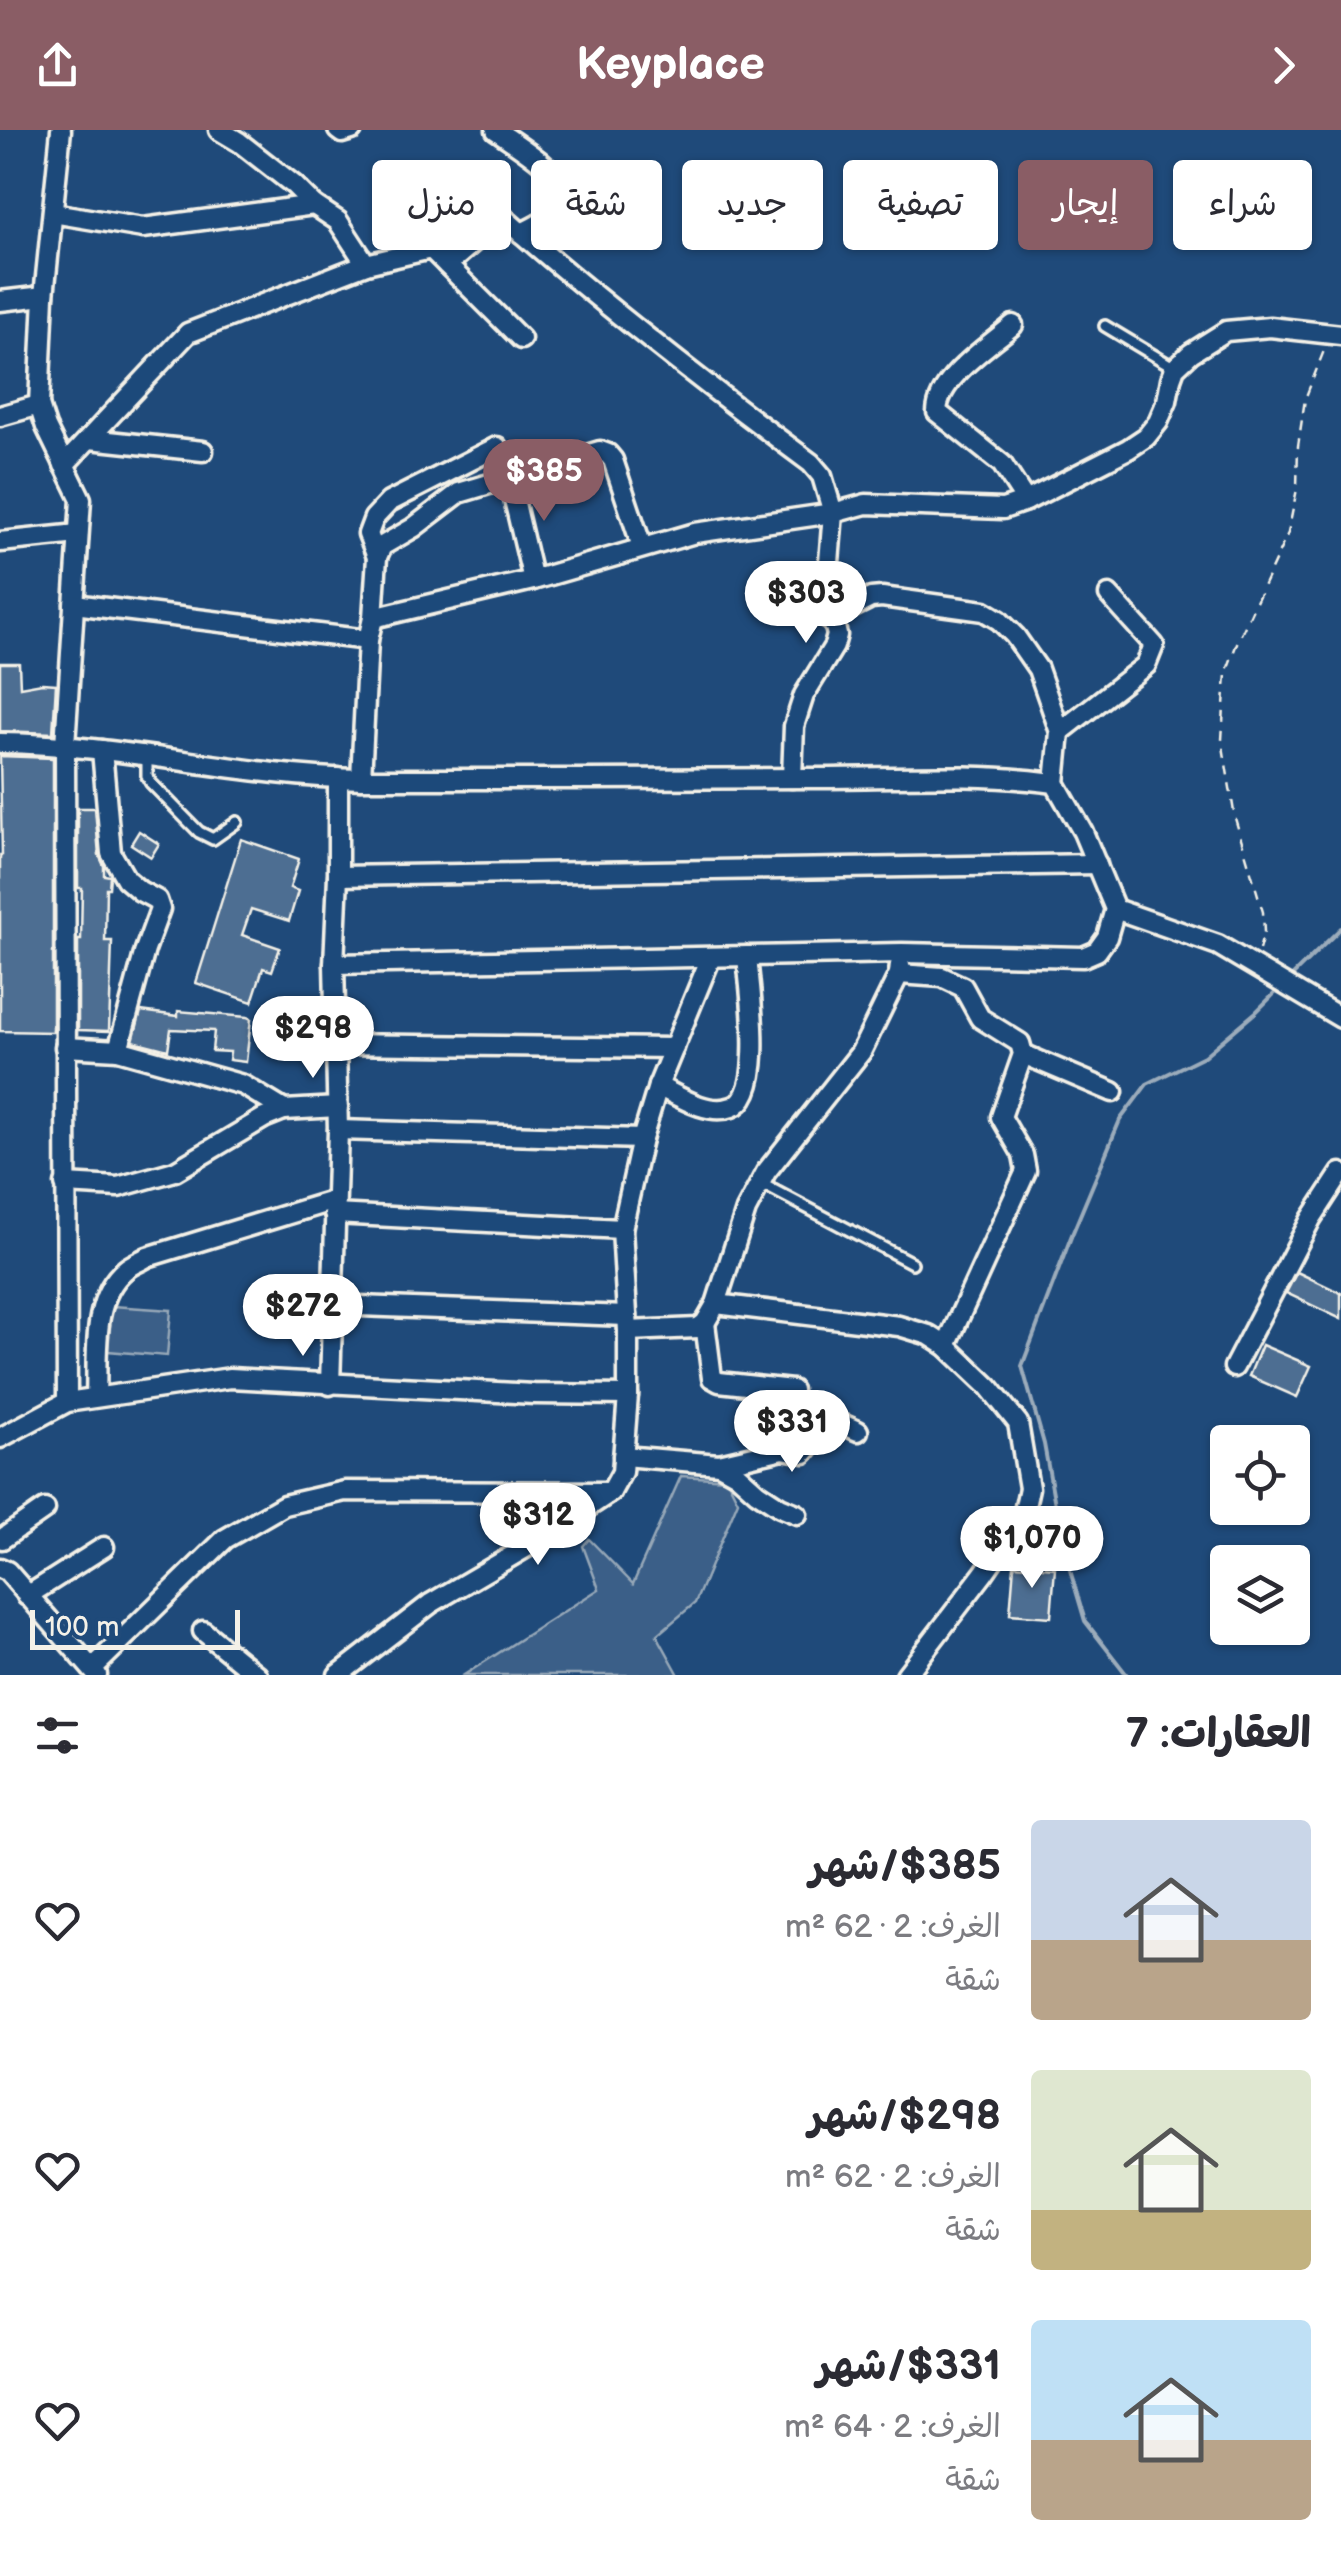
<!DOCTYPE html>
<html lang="ar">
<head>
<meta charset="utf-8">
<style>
  :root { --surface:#fff; --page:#f7f7f7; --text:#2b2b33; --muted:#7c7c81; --accent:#8a5d65 }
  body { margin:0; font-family:"Balsamiq Sans","Playpen Sans Arabic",sans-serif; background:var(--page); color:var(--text); direction:rtl; height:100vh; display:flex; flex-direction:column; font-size:38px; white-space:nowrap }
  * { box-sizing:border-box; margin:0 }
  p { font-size:32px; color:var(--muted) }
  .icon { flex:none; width:55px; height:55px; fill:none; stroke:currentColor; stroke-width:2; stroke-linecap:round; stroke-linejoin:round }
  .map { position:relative; height:1545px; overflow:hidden; direction:ltr }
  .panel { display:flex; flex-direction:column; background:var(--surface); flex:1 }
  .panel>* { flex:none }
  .banner { position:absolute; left:30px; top:30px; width:1282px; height:90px; direction:rtl; display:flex; gap:20px }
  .tools { position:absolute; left:1210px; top:1295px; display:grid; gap:20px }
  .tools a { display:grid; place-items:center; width:100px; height:100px; border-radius:10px; background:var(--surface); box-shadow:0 2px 8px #0004; font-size:50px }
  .scale { position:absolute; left:30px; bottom:25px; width:210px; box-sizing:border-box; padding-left:10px; border:5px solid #f4f1e8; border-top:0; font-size:28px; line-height:35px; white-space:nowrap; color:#f4f1e8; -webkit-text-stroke:8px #1f4a7a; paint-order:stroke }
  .price { position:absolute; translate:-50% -85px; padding:0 22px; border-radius:35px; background:#fff; color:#222; font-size:32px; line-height:65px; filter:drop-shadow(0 2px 5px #0008) }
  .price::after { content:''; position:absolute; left:50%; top:60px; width:30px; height:22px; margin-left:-15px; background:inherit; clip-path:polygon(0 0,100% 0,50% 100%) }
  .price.current { background:var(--accent); color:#fff }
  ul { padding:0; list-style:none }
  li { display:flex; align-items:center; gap:30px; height:250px; padding:0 30px }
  li span { display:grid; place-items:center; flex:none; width:280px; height:200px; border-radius:10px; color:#555 }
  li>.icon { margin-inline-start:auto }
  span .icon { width:120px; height:120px; fill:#fffc; stroke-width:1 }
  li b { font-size:42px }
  h2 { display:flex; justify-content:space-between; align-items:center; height:120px; padding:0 30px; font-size:42px }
  .tag { padding:0 35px; border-radius:10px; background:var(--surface); box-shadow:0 2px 8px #0004; font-size:35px; line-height:90px }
  .tag.current { background:var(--accent); color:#fff }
  header { display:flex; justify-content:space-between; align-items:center; height:130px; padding:0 30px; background:var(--accent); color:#fff; font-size:45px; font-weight:700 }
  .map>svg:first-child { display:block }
</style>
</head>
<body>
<header><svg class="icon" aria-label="forward" viewBox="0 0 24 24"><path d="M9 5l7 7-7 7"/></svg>Keyplace<svg class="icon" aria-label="share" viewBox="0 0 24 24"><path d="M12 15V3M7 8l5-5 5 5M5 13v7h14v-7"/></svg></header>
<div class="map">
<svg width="1341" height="1545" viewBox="0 0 1341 1545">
  <rect width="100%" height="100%" fill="#1f4a7a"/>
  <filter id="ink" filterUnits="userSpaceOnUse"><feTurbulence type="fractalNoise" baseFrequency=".01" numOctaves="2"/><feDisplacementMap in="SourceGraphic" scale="20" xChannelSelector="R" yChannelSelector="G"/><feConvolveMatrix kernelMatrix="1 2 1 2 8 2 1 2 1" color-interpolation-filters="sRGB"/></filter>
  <g filter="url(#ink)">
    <!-- green -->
    <g fill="#3a5f88" stroke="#97a8b8" stroke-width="2.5">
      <polygon points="112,1176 171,1180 167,1226 108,1221"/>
      <polygon points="681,1346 727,1349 738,1371 695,1473 657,1505 679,1545 464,1545 599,1459 583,1416 589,1409 633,1454"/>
    </g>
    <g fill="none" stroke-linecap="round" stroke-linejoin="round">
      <!-- stream -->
      <g stroke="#9cacbb" stroke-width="4">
        <polyline points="1287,851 1341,798"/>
        <polyline points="1127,1545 1085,1491 1062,1413 1044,1314 1022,1236 1071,1107 1120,990 1147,954 1204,926 1256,882 1281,857"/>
      </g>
    </g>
    <!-- building -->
    <g fill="#4d6e92" stroke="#f4f1e8" stroke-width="2.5">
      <polygon points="1226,53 1239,86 1207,98 1194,65"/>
      <polygon points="0,533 19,533 20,557 42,553 56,554 53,603 0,601"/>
      <polygon points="0,626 53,628 53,902 0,901 0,725 2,725"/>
      <polygon points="78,678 95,678 99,725 104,736 104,745 110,746 109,758 106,758 105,811 112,811 109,901 78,900 78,810 81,810 82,758 78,758"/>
      <polygon points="139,701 159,714 151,727 131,714"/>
      <polygon points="241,709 299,729 290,758 298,761 289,791 251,779 242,805 280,818 272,841 263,838 252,872 196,853"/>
      <polygon points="141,881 178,886 178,881 247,887 251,889 246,932 229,930 230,922 212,921 214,901 171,899 168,920 133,911"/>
      <polygon points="1297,1142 1341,1163 1341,1189 1286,1163"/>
      <polygon points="1262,1215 1311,1236 1297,1267 1249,1246"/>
      <polygon points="1014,1435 1055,1438 1051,1487 1010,1484"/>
    </g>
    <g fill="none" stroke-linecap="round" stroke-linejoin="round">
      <defs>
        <g id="service">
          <polyline points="1105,196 1175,238"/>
          <polyline points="147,627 147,646 151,653 199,702 213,709 237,692"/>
          <polyline points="760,1053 912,1133"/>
        </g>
        <g id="minor">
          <polyline points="61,0 44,166 39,275 46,297 81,369 65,615 67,1272"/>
          <polyline points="219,0 239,12 294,55 314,75 338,91 366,134"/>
          <polyline points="338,0 342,3 352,0"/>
          <path d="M496 0C540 31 605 66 521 103"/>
          <polyline points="53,83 143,98 314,75"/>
          <polyline points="447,135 521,209"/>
          <polyline points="0,171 44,166"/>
          <path d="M1013 195C989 216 938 248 937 282L1002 334 1026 371"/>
          <polyline points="0,286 39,275"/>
          <polyline points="90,309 203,321"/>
          <path d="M64 335 188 203 366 134 431 119 447 135 500 89H505C603 175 706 255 811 333L822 346 833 383 825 482 835 497 837 505 834 516 804 565 794 596 792 648"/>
          <polyline points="509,348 533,450"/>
          <polyline points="0,412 78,404"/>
          <polyline points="377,427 368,404 374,388 389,372 497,317"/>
          <polyline points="74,474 368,510"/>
          <polyline points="373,488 377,427 382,416 413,398 459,363 600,321 608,324 613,330 642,417"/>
          <polyline points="829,489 871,468 882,467 984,481 999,490 1015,506 1038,539 1060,602 1055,653"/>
          <polyline points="1060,602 1146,535 1154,515 1109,465"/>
          <path d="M0 613C122 614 241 647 363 649 513 650 662 648 812 648 893 648 974 642 1055 653L1083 702 1115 779 1107 807 1097 821 1083 827 902 823 334 834"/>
          <polyline points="102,620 111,723 126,749 140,761 157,770 160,779 145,820 118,920 243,955 284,980"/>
          <polyline points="361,649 368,510 373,488 533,450 695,403 833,383 866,374 1003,379 1026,371 1128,319 1146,307 1158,292 1167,271 1171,249 1175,238 1191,223 1226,201 1270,197 1341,205"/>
          <polyline points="338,746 1097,734"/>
          <polyline points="1115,779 1218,815 1341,888"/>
          <polyline points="899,844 942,847 963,857 980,888 1020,913 1023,924 1001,987 1023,1025 1026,1041 946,1216"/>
          <polyline points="336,914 674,918"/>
          <polyline points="65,917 118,920"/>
          <polyline points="1023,924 1113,962"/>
          <path d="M658 956C678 966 708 986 732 977 767 965 749 855 747 826"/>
          <polyline points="338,1000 642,1009"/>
          <polyline points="65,1054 118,1057 175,1041 264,988 284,980 338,977"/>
          <polyline points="334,1084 622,1099"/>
          <polyline points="716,1174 746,1080 766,1042 861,922 899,844 900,835"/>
          <polyline points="332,1175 627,1186"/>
          <polyline points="705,1193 712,1248 719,1252 792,1260"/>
          <polyline points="628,1201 698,1198 705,1193 716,1174 899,1196 929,1205 946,1216 989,1257 1018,1293 1029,1358 1023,1386 984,1443 906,1545"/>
          <polyline points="1234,1237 1311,1089 1341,1043"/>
          <polyline points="330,1255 338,1000 334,834 338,746 338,648"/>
          <path d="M96 1267C98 1226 90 1168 126 1139 132 1134 141 1131 147 1127L335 1070"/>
          <polyline points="0,1308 67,1272 230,1248 534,1264 628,1265"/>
          <polyline points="623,1326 719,1334 737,1344 757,1362 780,1377 797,1384"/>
          <polyline points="719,1334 783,1319 804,1323 827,1296 835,1291 858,1301"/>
          <polyline points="2,1409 45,1379"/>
          <polyline points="0,1438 7,1441 97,1545"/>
          <polyline points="27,1466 104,1417"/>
          <polyline points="203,1501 257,1545"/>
          <polyline points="92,1539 225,1409 284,1375 345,1361 611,1362"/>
          <polyline points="338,1545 430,1474 534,1413 611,1362 622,1342 628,1265 628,1201 622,1099 642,1009 658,956 711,827"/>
        </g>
      </defs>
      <!-- service casing -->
      <use href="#service" stroke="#f4f1e8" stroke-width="16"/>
      <!-- minor casing -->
      <use href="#minor" stroke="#f4f1e8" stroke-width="25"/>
      <!-- path -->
      <polyline stroke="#f4f1e8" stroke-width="2.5" stroke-dasharray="10 8" stroke-linecap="butt" points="1259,820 1264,802 1263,782 1235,688 1222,610 1226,543 1237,513 1288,403 1297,359 1298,316 1305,269 1325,218"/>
      <!-- service -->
      <use href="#service" stroke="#1f4a7a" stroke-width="9"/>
      <!-- minor -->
      <use href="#minor" stroke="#1f4a7a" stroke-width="18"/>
    </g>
  </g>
</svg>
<div class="tools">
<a><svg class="icon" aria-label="locate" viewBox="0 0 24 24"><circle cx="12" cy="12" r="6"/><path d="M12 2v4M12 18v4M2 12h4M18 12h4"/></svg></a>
<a><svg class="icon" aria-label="layers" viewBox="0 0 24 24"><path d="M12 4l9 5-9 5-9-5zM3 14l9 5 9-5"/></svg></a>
</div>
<div class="scale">100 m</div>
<b class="price current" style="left:544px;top:394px">$385</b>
<b class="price" style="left:806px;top:516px">$303</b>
<b class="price" style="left:313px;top:951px">$298</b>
<b class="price" style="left:303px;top:1229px">$272</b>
<b class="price" style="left:792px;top:1345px">$331</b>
<b class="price" style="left:538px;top:1438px">$312</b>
<b class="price" style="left:1032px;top:1461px">$1,070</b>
<div class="banner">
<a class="tag">شراء</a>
<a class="tag current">إيجار</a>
<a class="tag">تصفية</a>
<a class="tag">جديد</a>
<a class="tag">شقة</a>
<a class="tag">منزل</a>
</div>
</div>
<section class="panel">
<h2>العقارات: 7<svg class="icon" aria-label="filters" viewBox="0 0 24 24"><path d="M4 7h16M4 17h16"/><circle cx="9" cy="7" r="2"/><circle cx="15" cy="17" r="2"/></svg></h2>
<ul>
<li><span style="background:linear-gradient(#c9d6e8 60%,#b9a48a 0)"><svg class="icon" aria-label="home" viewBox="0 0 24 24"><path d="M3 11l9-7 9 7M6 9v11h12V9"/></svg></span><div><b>$385/شهر</b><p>الغرف: 2 · 62 m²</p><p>شقة</p></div><svg class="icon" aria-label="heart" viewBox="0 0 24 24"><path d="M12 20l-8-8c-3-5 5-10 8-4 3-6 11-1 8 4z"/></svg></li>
<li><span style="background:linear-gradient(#dfe7d0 70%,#c2b280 0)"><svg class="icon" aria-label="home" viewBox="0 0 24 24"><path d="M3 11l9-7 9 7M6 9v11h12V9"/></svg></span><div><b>$298/شهر</b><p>الغرف: 2 · 62 m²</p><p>شقة</p></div><svg class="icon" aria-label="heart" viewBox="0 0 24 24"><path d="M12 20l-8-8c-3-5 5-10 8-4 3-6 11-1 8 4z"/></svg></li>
<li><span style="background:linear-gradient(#bfe0f5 60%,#b9a48a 0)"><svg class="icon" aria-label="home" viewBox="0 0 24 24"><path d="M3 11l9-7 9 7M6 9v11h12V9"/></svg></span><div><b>$331/شهر</b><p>الغرف: 2 · 64 m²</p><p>شقة</p></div><svg class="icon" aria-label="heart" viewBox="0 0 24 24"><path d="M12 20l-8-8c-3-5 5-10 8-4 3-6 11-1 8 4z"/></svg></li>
</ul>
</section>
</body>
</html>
